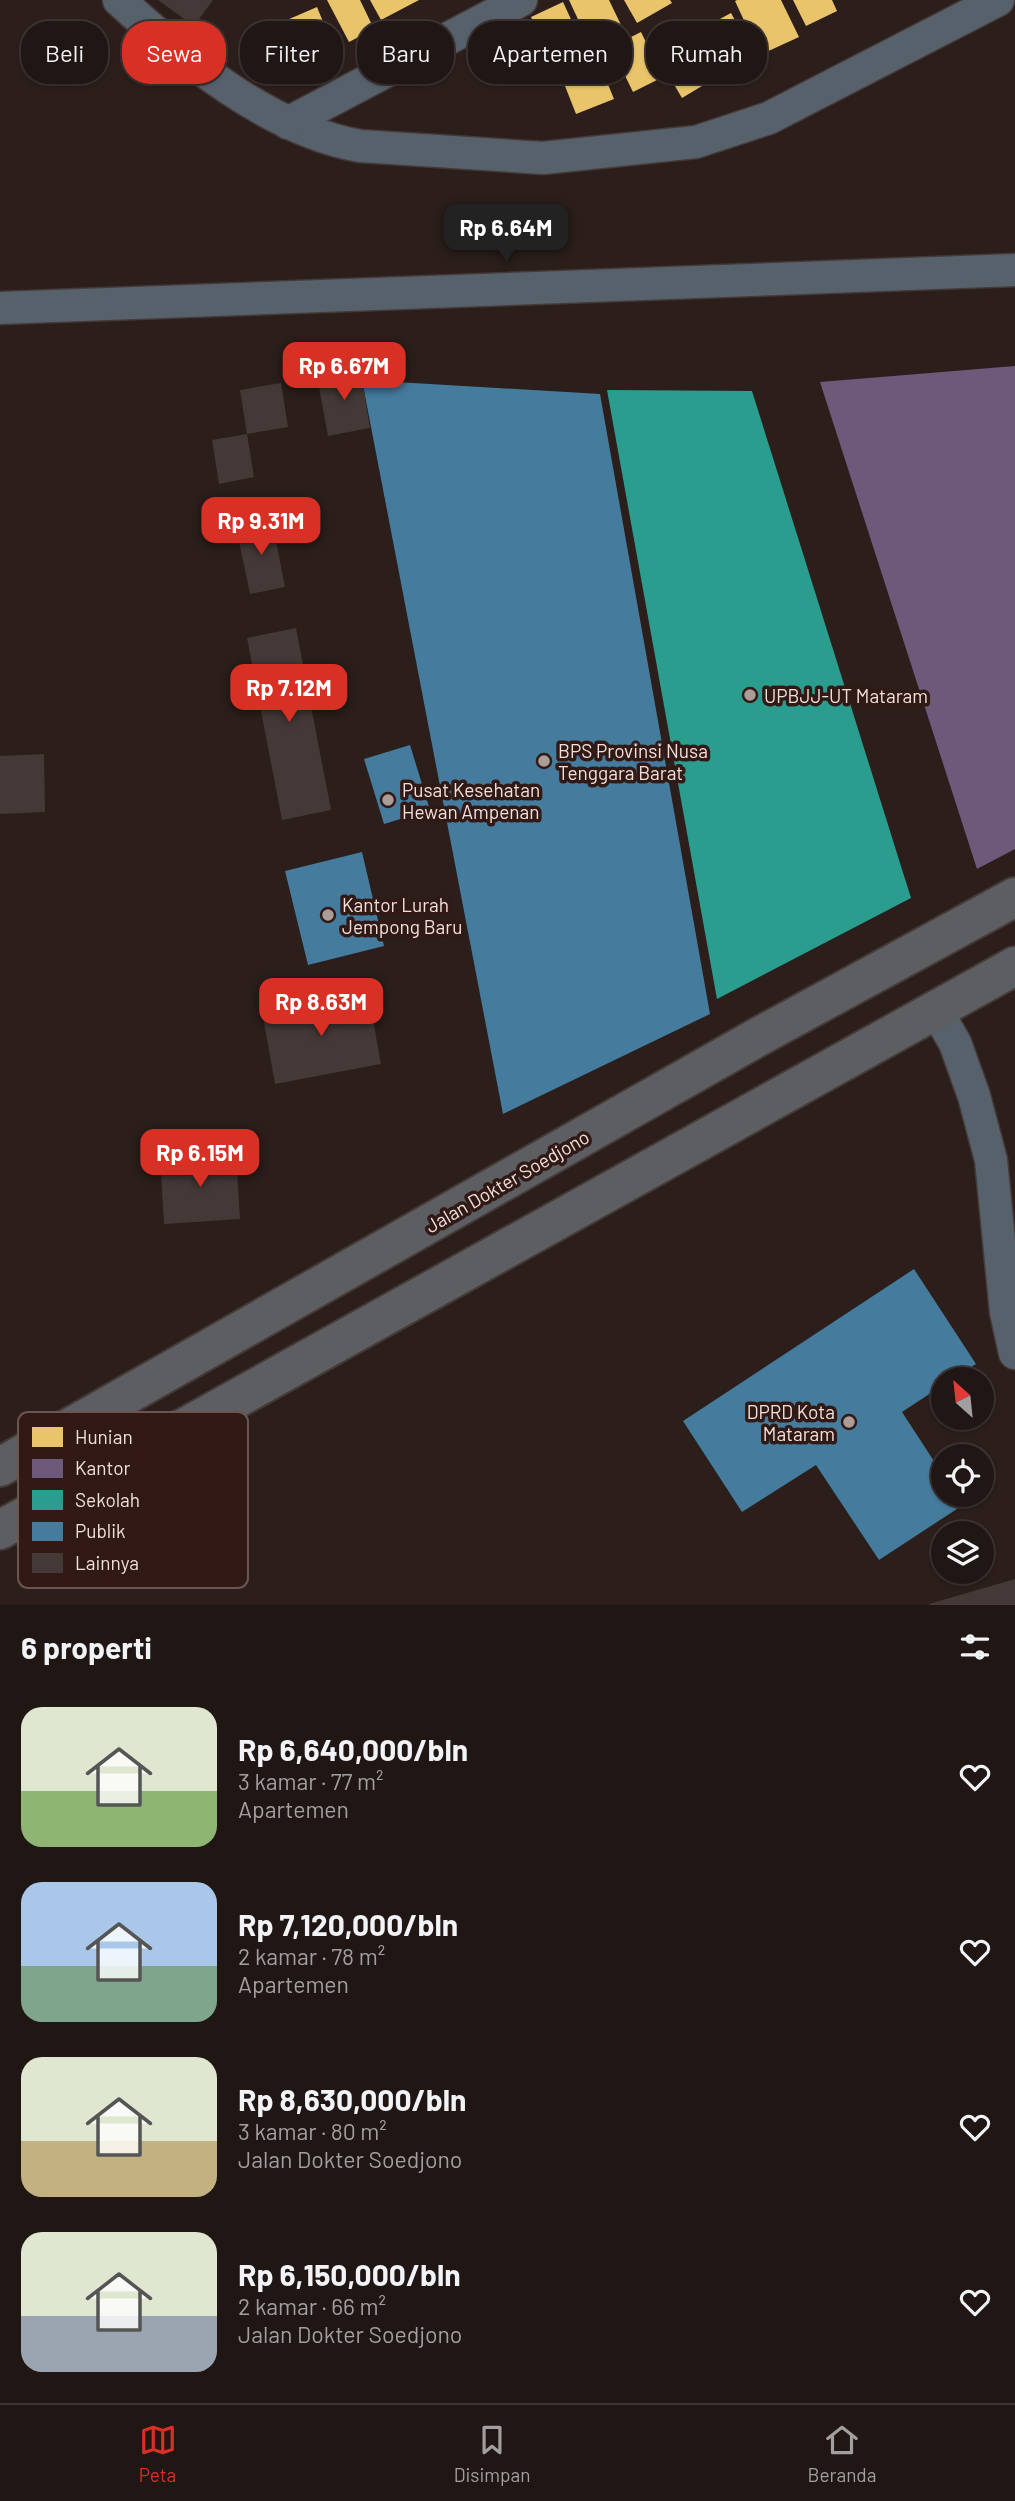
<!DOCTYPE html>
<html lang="id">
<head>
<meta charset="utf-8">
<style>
  :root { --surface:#201614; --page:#281f1d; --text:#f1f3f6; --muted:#a29fa0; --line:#3d3534; --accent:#d93025 }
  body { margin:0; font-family:Barlow,sans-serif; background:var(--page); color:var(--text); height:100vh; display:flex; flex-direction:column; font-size:26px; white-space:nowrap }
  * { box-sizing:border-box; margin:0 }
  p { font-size:23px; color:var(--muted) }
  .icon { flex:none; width:38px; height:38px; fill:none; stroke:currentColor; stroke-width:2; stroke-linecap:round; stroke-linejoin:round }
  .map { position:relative; height:1605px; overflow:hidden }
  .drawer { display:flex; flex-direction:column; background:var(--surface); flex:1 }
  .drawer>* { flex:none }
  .guide { position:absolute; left:21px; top:21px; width:973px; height:63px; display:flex; gap:14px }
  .needle { width:46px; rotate:333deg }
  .controls { position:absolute; left:931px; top:1367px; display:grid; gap:14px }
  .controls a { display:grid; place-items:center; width:63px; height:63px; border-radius:50%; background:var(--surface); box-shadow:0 2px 5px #0004,0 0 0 2px var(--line); font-size:35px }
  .price { position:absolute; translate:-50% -60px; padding:0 16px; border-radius:14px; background:var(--accent); color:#fff; font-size:23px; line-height:46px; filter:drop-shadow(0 2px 4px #0008) }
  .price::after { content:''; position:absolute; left:50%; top:42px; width:21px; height:16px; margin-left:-10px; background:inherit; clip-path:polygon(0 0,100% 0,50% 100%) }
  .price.active { background:#222; color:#fff }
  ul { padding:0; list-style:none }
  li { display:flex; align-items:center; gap:21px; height:175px; padding:0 21px }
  li span { display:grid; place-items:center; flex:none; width:196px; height:140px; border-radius:21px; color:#555 }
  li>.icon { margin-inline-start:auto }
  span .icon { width:84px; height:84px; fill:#fffc; stroke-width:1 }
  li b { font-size:30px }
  h2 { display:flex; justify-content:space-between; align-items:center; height:84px; padding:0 21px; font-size:30px }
  .tag { padding:0 24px; border-radius:28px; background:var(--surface); box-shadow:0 2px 5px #0004,0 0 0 2px var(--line); font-size:24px; line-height:63px }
  .tag.active { background:var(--accent); color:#fff }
  .menu { display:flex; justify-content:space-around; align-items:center; height:98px; border-top:2px solid var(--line); background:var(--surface); font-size:19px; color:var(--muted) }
  .menu a { display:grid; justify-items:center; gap:4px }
  .menu .active { color:var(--accent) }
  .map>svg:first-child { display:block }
</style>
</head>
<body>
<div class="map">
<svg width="1015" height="1605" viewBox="0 0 1015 1605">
  <rect width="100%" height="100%" fill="#2b1e1b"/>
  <!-- homes -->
  <g fill="#e9c46a">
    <polygon points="327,0 360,0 374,29 349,42"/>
    <polygon points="370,0 419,0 381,20"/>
    <polygon points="569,0 609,0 622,27 589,43"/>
    <polygon points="624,0 670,0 672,3 637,23"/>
    <polygon points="737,0 781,0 799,37 760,55 735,1"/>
    <polygon points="793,0 832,0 837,11 806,26"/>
    <polygon points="563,2 581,41 549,56 531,17"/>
    <polygon points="317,7 335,51 292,69 273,26"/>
    <polygon points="731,13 757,60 728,77 703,28"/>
    <polygon points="687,24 717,77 682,98 651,45"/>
    <polygon points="641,32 663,77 633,92 611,47"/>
    <polygon points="593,48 614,99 576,114 556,63"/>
  </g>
  <!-- offices -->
  <polygon fill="#6d597a" points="1015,366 1015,849 977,869 820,382"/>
  <!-- schools -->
  <polygon fill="#2a9d8f" points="607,390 752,391 911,898 717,999"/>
  <!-- public -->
  <g fill="#457b9d">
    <polygon points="362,380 600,394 710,1014 503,1114"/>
    <polygon points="410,745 430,810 384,824 364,759"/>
    <polygon points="362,852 384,946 308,965 285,871"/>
    <polygon points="914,1269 976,1364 952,1379 943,1379 943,1385 902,1412 943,1475 943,1494 956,1494 963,1505 879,1560 816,1465 742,1512 683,1421"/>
  </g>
  <!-- building -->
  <g fill="#443936">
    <polygon points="158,0 213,0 194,26"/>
    <polygon points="360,367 370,428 328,436 317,376"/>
    <polygon points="281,383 288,427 247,434 254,477 219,484 212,440 247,434 240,390"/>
    <polygon points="272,520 285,587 250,594 236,527"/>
    <polygon points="296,628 331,810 282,820 247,638"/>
    <polygon points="44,754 45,812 0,814 0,756"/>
    <polygon points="368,992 381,1064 275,1084 262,1011"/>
    <polygon points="236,1153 240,1219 164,1224 160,1159"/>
    <polygon points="1015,1579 1015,1605 929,1605 929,1604"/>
  </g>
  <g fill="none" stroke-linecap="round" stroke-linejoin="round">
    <defs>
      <g id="street">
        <path d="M119 0C185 60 270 130 360 146L543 158 696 142 769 118 998 0"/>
        <polyline points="288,123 521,0"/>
        <polyline points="0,308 1015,270"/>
        <polyline points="936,1010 955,1043 974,1096 991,1160 1006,1312 1015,1353"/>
      </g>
      <g id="highway">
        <polyline points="0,1467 758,1037 1015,897"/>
        <polyline points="0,1530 1015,966"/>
      </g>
    </defs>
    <!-- street casing -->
    <use href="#street" stroke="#453a38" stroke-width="35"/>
    <!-- highway casing -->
    <use href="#highway" stroke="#453a38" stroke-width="42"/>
    <!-- street -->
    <use href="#street" stroke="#57616c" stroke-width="32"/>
    <!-- highway -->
    <use href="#highway" stroke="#5c5e62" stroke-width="38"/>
  </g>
  <!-- markers -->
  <g fill="#ac9c98" stroke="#311915" stroke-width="2.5">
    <circle cx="750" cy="695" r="7"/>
    <circle cx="544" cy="761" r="7"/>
    <circle cx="388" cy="800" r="7"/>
    <circle cx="328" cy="915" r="7"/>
    <circle cx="849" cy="1422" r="7"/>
  </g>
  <g text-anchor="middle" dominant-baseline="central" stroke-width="7" stroke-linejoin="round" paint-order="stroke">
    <!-- poi labels -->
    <g font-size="19" fill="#f1e0dc" stroke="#311915" text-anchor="start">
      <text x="764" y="695">UPBJJ-UT Mataram</text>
      <text x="558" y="750">BPS Provinsi Nusa<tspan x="558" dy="22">Tenggara Barat</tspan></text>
      <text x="402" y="789">Pusat Kesehatan<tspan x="402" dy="22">Hewan Ampenan</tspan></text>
      <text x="342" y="904">Kantor Lurah<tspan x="342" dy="22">Jempong Baru</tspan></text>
      <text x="835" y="1411" text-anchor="end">DPRD Kota<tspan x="835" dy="22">Mataram</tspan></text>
    </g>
    <!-- street labels -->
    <g font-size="19" fill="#f1e0dc" stroke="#311915">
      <text transform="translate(507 1181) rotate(-30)">Jalan Dokter Soedjono</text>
    </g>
  </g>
  <!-- legend -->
  <rect x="18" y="1412" width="230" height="176" rx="10" fill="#311915" stroke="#6b5551" stroke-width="2"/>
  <rect x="32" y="1427" width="31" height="20" fill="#e9c46a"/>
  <rect x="32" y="1459" width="31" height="19" fill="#6d597a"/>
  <rect x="32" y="1490" width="31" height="20" fill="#2a9d8f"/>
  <rect x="32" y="1522" width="31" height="19" fill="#457b9d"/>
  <rect x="32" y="1553" width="31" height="20" fill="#443936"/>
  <g font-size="19" fill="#f1e0dc">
    <text x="75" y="1444">Hunian</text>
    <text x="75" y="1475">Kantor</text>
    <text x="75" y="1507">Sekolah</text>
    <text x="75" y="1538">Publik</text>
    <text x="75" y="1570">Lainnya</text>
  </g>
</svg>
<div class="controls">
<a><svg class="needle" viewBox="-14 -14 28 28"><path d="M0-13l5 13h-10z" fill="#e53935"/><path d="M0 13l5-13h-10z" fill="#a29fa0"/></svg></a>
<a><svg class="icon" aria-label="locate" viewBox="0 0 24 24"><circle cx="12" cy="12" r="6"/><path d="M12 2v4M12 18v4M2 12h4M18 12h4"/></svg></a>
<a><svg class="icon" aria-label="layers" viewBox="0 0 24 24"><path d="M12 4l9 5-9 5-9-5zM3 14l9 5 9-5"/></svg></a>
</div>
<b class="price active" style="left:506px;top:264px">Rp 6.64M</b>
<b class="price" style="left:344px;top:402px">Rp 6.67M</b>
<b class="price" style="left:261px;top:557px">Rp 9.31M</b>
<b class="price" style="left:289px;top:724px">Rp 7.12M</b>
<b class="price" style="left:321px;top:1038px">Rp 8.63M</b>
<b class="price" style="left:200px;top:1189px">Rp 6.15M</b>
<div class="guide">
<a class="tag">Beli</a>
<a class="tag active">Sewa</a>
<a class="tag">Filter</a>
<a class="tag">Baru</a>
<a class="tag">Apartemen</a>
<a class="tag">Rumah</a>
</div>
</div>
<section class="drawer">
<h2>6 properti<svg class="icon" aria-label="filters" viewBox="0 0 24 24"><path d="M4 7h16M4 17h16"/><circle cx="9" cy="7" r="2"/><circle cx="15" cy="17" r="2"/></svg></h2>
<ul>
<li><span style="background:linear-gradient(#dfe7d0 60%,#8fb573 0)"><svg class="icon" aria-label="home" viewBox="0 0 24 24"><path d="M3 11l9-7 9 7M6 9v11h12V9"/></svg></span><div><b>Rp 6,640,000/bln</b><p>3 kamar · 77 m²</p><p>Apartemen</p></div><svg class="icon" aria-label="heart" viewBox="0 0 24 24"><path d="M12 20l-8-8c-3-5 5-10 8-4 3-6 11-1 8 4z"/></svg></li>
<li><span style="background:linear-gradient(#a9c7e8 60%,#7fa58c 0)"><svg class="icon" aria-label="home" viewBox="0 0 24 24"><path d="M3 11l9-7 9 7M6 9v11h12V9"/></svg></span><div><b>Rp 7,120,000/bln</b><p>2 kamar · 78 m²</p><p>Apartemen</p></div><svg class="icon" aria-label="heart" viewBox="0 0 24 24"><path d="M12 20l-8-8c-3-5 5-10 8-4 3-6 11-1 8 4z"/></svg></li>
<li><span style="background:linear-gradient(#dfe7d0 60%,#c2b280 0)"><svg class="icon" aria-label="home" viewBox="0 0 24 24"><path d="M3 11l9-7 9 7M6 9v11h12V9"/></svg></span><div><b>Rp 8,630,000/bln</b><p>3 kamar · 80 m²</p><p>Jalan Dokter Soedjono</p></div><svg class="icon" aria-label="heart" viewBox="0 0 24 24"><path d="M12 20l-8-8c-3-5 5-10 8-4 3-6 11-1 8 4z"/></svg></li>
<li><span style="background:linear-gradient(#dfe7d0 60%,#9aa5b1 0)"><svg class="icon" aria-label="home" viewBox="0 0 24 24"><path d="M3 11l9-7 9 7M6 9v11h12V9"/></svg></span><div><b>Rp 6,150,000/bln</b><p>2 kamar · 66 m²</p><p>Jalan Dokter Soedjono</p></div><svg class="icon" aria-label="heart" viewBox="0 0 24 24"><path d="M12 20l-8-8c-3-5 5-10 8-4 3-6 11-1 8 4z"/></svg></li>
</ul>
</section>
<nav class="menu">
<a class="active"><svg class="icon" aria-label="map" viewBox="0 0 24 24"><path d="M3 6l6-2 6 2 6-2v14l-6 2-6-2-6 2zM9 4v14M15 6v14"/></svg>Peta</a>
<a><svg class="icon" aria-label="saved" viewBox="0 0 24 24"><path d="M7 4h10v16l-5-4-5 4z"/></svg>Disimpan</a>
<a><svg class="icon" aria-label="home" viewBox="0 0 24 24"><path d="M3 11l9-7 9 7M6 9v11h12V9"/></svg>Beranda</a>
</nav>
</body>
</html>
